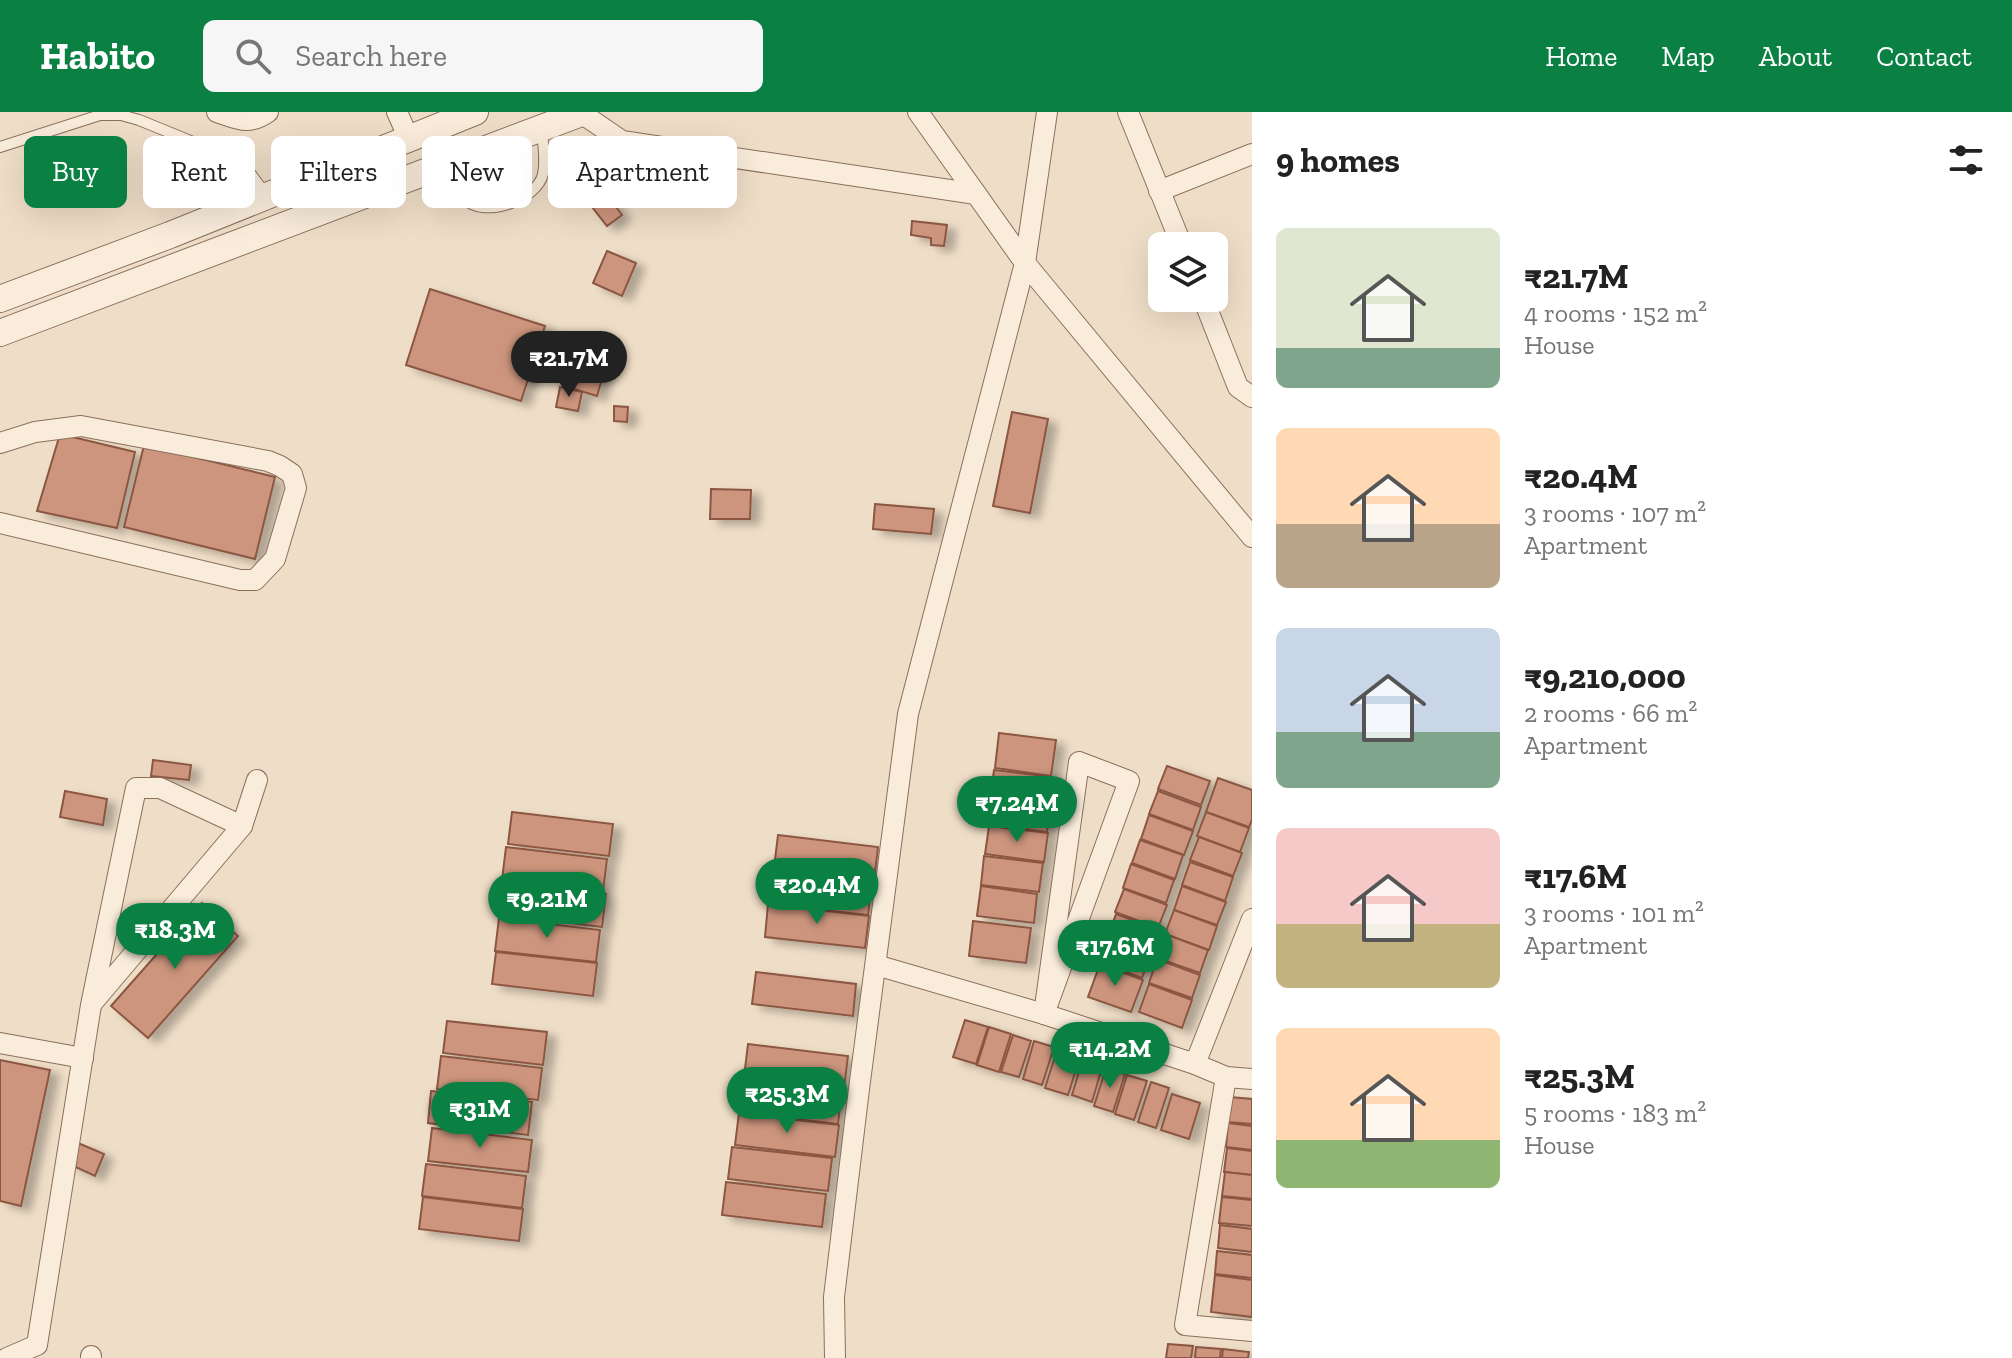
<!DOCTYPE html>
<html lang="en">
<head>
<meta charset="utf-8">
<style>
  :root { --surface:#fff; --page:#f6f6f6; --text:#222; --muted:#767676; --accent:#0b8043 }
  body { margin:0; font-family:"Zilla Slab",serif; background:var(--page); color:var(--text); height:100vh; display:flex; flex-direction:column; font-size:30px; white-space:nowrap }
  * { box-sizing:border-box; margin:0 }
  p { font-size:26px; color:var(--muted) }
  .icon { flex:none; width:44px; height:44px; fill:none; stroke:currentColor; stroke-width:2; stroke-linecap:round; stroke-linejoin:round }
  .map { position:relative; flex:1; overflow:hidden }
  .sheet { display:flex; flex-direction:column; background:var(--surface); width:760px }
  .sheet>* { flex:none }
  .hud { position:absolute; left:24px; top:24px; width:760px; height:72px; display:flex; gap:16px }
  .tools { position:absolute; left:1148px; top:120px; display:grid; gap:16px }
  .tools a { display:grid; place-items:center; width:80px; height:80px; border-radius:12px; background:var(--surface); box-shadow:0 8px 32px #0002; font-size:40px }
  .price { position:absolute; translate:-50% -68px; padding:0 18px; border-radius:28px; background:var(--accent); color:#fff; font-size:26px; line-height:52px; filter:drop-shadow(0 2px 4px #0008) }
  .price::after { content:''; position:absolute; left:50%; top:48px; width:24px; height:18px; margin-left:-12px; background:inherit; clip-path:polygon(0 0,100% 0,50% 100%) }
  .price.selected { background:#222; color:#fff }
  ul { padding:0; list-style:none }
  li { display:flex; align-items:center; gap:24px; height:200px; padding:0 24px }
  li span { display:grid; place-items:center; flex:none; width:224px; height:160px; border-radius:12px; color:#555 }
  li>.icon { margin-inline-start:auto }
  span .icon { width:96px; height:96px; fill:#fffc; stroke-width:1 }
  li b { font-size:34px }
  h2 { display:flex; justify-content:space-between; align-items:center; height:96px; padding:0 24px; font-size:34px }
  .pill { padding:0 28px; border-radius:12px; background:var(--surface); box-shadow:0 8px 32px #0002; font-size:28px; line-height:72px }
  .pill.selected { background:var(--accent); color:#fff }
  header { display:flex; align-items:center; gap:48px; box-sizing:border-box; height:112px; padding:0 40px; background:var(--accent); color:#fff }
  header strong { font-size:38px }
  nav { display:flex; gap:44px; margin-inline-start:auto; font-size:28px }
  .search { width:560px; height:72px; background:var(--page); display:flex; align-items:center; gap:20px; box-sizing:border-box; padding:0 28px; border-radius:12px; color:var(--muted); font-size:30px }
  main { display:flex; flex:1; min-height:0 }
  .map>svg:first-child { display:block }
</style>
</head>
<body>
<header>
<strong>Habito</strong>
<div class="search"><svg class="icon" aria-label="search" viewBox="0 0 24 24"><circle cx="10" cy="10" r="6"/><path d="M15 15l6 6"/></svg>Search here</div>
<nav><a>Home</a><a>Map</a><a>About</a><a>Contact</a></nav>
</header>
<main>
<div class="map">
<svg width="1252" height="1246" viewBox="0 0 1252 1246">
  <defs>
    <filter id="shadow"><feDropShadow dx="9" dy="5" stdDeviation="4" flood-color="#0004"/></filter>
  </defs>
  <rect width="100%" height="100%" fill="#efdec7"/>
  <!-- building -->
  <g fill="#cd957d" stroke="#8b5642" stroke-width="2" filter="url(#shadow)">
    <polygon points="607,83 622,103 607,114 592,95"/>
    <polygon points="912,109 947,113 944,134 931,133 931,126 911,123"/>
    <polygon points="607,139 636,151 622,184 593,171"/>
    <polygon points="430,177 545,214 521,289 406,253"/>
    <polygon points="584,244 607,250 597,284 574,277"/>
    <polygon points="560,275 582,280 578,299 556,295"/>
    <polygon points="614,294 628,295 627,310 614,309"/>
    <polygon points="1012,300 1048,307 1030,401 993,394"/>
    <polygon points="60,322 135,340 117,416 37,399"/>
    <polygon points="144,333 275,365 255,447 124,415"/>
    <polygon points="711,377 751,378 750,407 710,407"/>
    <polygon points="875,392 934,397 931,422 873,417"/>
    <polygon points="999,621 1056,628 1051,664 995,656"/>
    <polygon points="153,648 191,653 189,668 151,664"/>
    <polygon points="1167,654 1210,669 1201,693 1158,677"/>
    <polygon points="994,658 1053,665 1050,689 991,682"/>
    <polygon points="1218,666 1252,678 1252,708 1249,715 1206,700"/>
    <polygon points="65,679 107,687 103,713 60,705"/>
    <polygon points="1158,679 1201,695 1193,718 1149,702"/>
    <polygon points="992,684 1051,691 1047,720 988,712"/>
    <polygon points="512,700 613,712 609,744 508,732"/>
    <polygon points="1206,700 1249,716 1240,740 1197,724"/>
    <polygon points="1149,703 1193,719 1184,743 1141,727"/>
    <polygon points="989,714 1048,721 1044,750 985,742"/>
    <polygon points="778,723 878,735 874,768 774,756"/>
    <polygon points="1199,725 1242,741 1233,764 1190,748"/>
    <polygon points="1140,728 1183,743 1175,767 1132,751"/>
    <polygon points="506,735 607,747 603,779 502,768"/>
    <polygon points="984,744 1043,751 1039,780 981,773"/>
    <polygon points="1190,750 1233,765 1225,789 1182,773"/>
    <polygon points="1131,752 1174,768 1166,791 1123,776"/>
    <polygon points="772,759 872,771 868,803 768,792"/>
    <polygon points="505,771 606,782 602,815 501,803"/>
    <polygon points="981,774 1037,782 1034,811 977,804"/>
    <polygon points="1182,774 1226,790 1217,813 1174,798"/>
    <polygon points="1124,777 1167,793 1158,816 1115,800"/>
    <polygon points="202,791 238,824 148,926 111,894"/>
    <polygon points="768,792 869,804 865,836 765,825"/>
    <polygon points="1174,798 1217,814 1209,838 1165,822"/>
    <polygon points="1116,802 1160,818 1151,841 1108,825"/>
    <polygon points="499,806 600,818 596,850 495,839"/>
    <polygon points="973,809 1031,816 1026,851 969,844"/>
    <polygon points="1165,822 1208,838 1200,861 1157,846"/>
    <polygon points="1108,827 1151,842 1142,866 1099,850"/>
    <polygon points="496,840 597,851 593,884 492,872"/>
    <polygon points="1157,847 1200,863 1192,886 1149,871"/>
    <polygon points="1100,852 1143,868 1131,900 1088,885"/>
    <polygon points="756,860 856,872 853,904 752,892"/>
    <polygon points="1149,872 1192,888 1182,916 1139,900"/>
    <polygon points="965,908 988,915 976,952 953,945"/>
    <polygon points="447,909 547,920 543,953 443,941"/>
    <polygon points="989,915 1011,922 999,960 977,953"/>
    <polygon points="1013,923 1031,929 1019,965 1001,960"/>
    <polygon points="1034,929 1054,935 1042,973 1023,967"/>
    <polygon points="748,932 848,944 844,976 744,965"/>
    <polygon points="1057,938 1080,945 1068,983 1045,976"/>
    <polygon points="441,944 542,956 538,988 437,977"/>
    <polygon points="1083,946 1103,952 1092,990 1072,983"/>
    <polygon points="0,948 50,958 21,1094 0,1089"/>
    <polygon points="1106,956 1125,962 1113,1000 1094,994"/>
    <polygon points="1127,963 1147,969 1134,1008 1115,1002"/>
    <polygon points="742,968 842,979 838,1012 738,1000"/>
    <polygon points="1151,970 1169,976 1156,1016 1138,1010"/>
    <polygon points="431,979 532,990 528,1023 428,1011"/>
    <polygon points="1172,982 1200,991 1189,1027 1161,1018"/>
    <polygon points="1230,985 1252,987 1252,1012 1227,1010"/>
    <polygon points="739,1001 839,1013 835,1045 735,1033"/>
    <polygon points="1228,1011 1252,1014 1252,1038 1226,1035"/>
    <polygon points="432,1016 532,1028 528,1060 428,1049"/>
    <polygon points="78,1031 104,1042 95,1064 69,1052"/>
    <polygon points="732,1035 832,1046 828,1079 728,1067"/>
    <polygon points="1227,1036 1252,1039 1252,1063 1224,1060"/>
    <polygon points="426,1052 526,1064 522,1096 422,1084"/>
    <polygon points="1225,1060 1252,1063 1252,1087 1222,1084"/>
    <polygon points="726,1070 826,1082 822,1115 722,1103"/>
    <polygon points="423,1085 523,1097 519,1129 419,1117"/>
    <polygon points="1222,1085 1252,1088 1252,1114 1219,1111"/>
    <polygon points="1220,1113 1252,1117 1252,1140 1218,1136"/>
    <polygon points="1217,1139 1252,1143 1252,1166 1215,1162"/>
    <polygon points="1215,1163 1252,1168 1252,1205 1211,1200"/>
    <polygon points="1168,1232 1193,1234 1191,1246 1166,1246"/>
    <polygon points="1196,1235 1221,1237 1220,1246 1195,1246"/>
    <polygon points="1223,1237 1249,1240 1248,1246 1222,1246"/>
  </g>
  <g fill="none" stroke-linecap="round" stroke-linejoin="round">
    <defs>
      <g id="service">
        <polyline points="0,35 100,3 121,3 139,8 237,48 245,54 267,84"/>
        <path d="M445 55C451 65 457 78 465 87 484 107 537 88 543 62 546 49 543 32 542 18"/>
      </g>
      <g id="minor">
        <path d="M217 0C238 7 248 14 268 0"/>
        <polyline points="397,0 409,27"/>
        <polyline points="918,0 1025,151 1252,425"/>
        <polyline points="1128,0 1182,134"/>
        <polyline points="581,1 622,29 976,82"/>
        <polyline points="1159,79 1252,42"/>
        <polyline points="1203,186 1238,275 1252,285"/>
        <polyline points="0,331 35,320 81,314 268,349 280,354 292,362 296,376 275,447 255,468 240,468 0,411"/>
        <polygon points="1079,650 1129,669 1044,902"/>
        <polyline points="876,853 1044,902 1195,952 1226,965 1252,967"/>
        <polyline points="93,890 242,714 257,668"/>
        <polyline points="0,931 83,946"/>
        <polyline points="1195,952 1252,807"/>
        <polyline points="1226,965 1185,1213 1252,1219"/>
        <polyline points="91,1244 91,1246"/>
        <polyline points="7,1246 37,1233 91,893 136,676 160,676 242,714"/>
        <polyline points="835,1246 834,1185 859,977 908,602 1025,151 1047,0"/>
      </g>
      <g id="tertiary">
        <polyline points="0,187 170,123 475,0"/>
        <polyline points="0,221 584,0"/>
      </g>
    </defs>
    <!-- service casing -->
    <use href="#service" stroke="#8b6f5c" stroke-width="12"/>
    <!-- minor casing -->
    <use href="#minor" stroke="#8b6f5c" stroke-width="22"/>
    <!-- tertiary casing -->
    <use href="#tertiary" stroke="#8b6f5c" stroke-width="28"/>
    <!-- service -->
    <use href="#service" stroke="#f9ecdb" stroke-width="10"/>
    <!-- minor -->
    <use href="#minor" stroke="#f9ecdb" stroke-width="20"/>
    <!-- tertiary -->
    <use href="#tertiary" stroke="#f9ecdb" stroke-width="26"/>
  </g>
</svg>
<div class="tools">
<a><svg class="icon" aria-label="layers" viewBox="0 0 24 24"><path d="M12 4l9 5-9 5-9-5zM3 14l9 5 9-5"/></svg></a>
</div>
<b class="price selected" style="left:569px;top:287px">₹21.7M</b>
<b class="price" style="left:1017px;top:732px">₹7.24M</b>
<b class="price" style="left:817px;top:814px">₹20.4M</b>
<b class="price" style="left:547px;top:828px">₹9.21M</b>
<b class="price" style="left:175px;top:859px">₹18.3M</b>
<b class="price" style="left:1115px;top:876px">₹17.6M</b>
<b class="price" style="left:1110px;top:978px">₹14.2M</b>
<b class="price" style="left:787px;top:1023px">₹25.3M</b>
<b class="price" style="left:480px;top:1038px">₹31M</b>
<div class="hud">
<a class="pill selected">Buy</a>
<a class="pill">Rent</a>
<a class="pill">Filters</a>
<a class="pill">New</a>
<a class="pill">Apartment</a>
</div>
</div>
<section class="sheet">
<h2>9 homes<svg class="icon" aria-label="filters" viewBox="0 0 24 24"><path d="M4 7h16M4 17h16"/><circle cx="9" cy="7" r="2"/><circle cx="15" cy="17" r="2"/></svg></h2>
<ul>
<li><span style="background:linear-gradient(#dfe7d0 75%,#7fa58c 0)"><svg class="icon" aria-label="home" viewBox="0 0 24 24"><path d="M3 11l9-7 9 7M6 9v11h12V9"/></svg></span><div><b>₹21.7M</b><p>4 rooms · 152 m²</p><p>House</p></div></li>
<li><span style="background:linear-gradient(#ffd9b3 60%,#b9a48a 0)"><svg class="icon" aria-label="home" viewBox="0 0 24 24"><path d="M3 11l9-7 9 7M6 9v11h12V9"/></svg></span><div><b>₹20.4M</b><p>3 rooms · 107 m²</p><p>Apartment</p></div></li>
<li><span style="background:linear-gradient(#c9d6e8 65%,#7fa58c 0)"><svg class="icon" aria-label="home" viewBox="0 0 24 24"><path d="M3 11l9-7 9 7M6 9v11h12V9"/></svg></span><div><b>₹9,210,000</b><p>2 rooms · 66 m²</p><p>Apartment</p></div></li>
<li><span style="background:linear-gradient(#f6c9c9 60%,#c2b280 0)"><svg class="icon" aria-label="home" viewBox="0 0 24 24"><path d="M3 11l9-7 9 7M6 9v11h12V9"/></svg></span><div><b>₹17.6M</b><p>3 rooms · 101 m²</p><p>Apartment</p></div></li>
<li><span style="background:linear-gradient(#ffd9b3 70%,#8fb573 0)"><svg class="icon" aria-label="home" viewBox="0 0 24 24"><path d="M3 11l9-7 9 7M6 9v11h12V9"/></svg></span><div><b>₹25.3M</b><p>5 rooms · 183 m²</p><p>House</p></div></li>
</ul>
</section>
</main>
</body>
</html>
